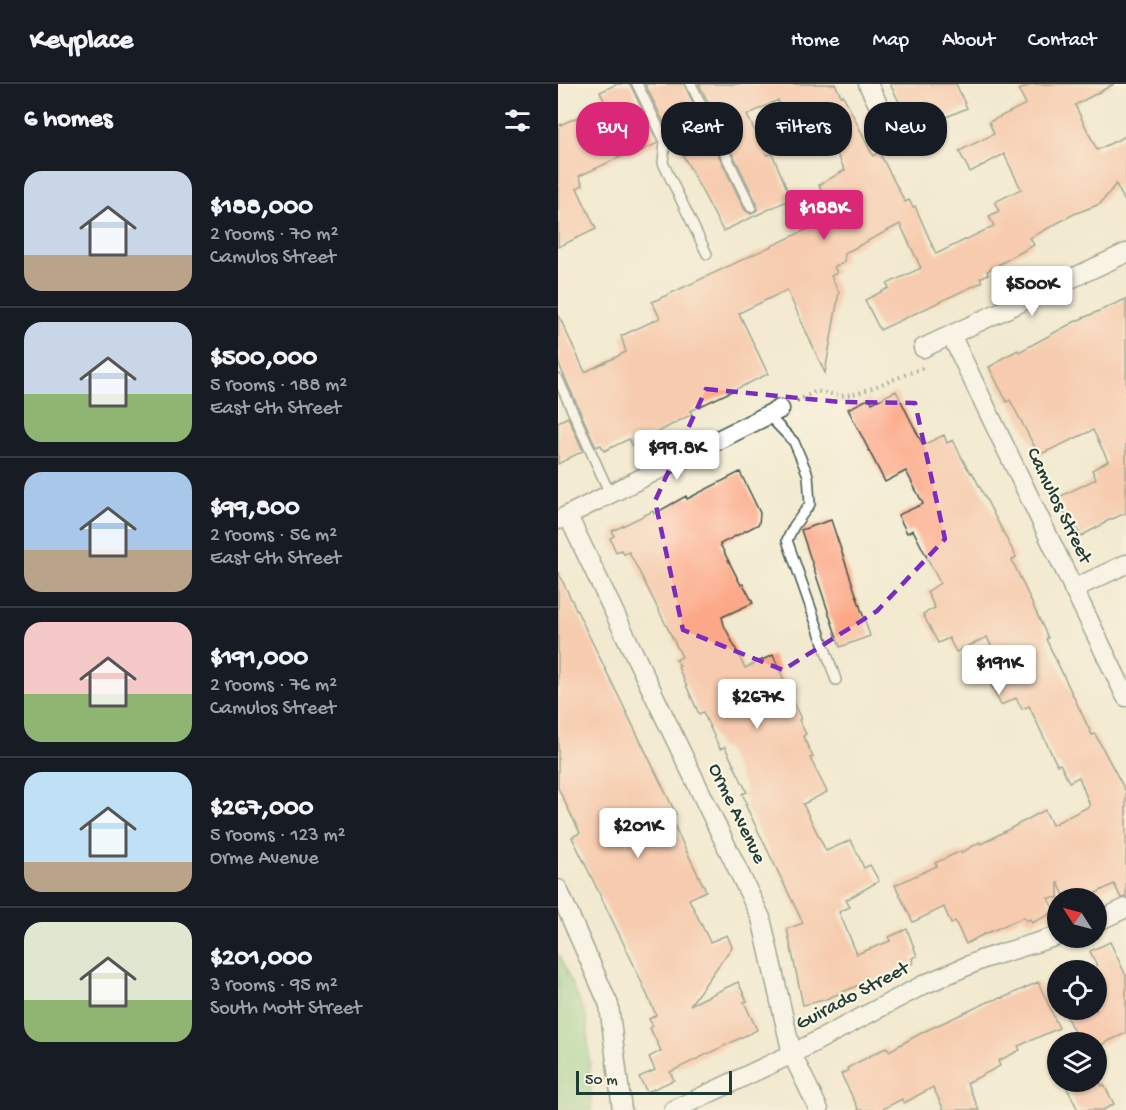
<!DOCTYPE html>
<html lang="en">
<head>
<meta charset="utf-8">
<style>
  :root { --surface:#171b24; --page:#20242c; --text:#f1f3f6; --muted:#9ea1a6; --line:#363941; --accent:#db2777 }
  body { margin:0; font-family:"Gochi Hand",sans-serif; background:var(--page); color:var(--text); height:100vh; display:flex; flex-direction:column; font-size:22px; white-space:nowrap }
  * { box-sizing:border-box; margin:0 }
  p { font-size:20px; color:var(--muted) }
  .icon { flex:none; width:33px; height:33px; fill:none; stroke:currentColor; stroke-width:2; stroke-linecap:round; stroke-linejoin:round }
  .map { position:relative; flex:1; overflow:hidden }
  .sheet { display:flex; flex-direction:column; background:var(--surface); width:558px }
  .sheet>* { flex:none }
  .banner { position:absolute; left:18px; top:18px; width:459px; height:54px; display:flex; gap:12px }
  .needle { width:39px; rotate:306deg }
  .buttons { position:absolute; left:489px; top:804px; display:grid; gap:12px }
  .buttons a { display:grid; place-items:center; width:60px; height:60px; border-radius:50%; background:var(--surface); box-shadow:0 2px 4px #0004; font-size:30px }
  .scale { position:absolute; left:18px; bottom:15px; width:156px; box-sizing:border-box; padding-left:6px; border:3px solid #1f3d34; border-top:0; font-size:16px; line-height:21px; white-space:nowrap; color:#1f3d34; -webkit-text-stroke:4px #fcf5e5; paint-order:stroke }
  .price { position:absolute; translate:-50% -51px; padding:0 14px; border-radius:6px; background:#fff; color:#222; font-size:20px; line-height:39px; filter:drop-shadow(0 2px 3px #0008) }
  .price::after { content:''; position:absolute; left:50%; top:36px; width:18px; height:14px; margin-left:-9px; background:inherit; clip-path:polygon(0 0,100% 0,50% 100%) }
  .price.selected { background:var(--accent); color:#fff }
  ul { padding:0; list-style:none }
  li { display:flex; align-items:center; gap:18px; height:150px; padding:0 24px }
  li+li { border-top:2px solid var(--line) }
  li span { display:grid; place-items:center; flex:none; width:168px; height:120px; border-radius:18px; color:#555 }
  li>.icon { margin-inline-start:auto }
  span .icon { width:72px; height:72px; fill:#fffc; stroke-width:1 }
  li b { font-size:26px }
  h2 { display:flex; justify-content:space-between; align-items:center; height:72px; padding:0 24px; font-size:26px }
  .tag { padding:0 21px; border-radius:24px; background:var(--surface); box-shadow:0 2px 4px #0004; font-size:21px; line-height:54px }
  .tag.selected { background:var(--accent); color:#fff }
  header { display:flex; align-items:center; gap:36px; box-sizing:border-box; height:84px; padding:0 30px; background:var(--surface); border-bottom:2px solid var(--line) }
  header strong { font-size:28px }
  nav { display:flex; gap:33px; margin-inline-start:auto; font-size:21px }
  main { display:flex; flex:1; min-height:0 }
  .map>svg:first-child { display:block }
</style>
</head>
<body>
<header>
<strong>Keyplace</strong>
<nav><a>Home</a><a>Map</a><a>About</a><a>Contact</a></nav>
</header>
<main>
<section class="sheet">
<h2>6 homes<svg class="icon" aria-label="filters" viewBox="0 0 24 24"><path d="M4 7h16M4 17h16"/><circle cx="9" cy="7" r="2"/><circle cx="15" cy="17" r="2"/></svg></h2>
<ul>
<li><span style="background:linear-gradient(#c9d6e8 70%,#b9a48a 0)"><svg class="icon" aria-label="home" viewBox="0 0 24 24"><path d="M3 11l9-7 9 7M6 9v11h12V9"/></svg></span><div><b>$188,000</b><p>2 rooms · 70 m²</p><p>Camulos Street</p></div></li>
<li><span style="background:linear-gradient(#c9d6e8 60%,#8fb573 0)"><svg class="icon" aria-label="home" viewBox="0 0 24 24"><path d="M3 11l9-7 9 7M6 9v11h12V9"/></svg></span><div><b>$500,000</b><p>5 rooms · 188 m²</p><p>East 6th Street</p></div></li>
<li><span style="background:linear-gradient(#a9c7e8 65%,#b9a48a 0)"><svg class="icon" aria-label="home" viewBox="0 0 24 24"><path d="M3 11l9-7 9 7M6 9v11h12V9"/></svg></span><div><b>$99,800</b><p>2 rooms · 56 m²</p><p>East 6th Street</p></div></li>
<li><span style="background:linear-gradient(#f6c9c9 60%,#8fb573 0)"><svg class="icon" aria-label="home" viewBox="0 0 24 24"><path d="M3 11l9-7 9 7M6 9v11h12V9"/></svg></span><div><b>$191,000</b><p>2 rooms · 76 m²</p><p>Camulos Street</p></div></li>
<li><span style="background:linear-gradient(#bfe0f5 75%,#b9a48a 0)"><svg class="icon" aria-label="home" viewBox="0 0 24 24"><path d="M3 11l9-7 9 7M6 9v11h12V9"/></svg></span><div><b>$267,000</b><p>5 rooms · 123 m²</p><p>Orme Avenue</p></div></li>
<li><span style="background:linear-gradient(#dfe7d0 65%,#8fb573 0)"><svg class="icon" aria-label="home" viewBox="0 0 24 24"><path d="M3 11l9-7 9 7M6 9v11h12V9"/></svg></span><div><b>$201,000</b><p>3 rooms · 95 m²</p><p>South Mott Street</p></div></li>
</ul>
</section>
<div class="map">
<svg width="568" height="1026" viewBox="0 0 568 1026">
  <rect width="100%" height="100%" fill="#fcf5e5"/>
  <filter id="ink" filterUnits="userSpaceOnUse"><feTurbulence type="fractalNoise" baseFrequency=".0167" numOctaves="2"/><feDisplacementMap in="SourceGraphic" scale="12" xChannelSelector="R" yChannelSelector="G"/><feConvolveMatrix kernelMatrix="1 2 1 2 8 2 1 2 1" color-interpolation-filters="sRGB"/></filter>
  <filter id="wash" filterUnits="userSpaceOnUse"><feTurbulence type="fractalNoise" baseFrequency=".008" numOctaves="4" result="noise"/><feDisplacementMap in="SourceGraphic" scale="24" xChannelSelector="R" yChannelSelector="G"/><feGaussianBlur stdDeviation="1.35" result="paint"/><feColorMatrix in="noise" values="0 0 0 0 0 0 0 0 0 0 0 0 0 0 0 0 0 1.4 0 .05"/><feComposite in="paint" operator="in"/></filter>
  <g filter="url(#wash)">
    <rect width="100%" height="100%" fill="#f2ead0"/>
    <!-- green -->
    <polygon fill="#89cb83" stroke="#54845c" stroke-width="1.5" points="0,869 29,934 34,1026 0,1026"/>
    <g id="blocks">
      <!-- building -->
      <g fill="#fca787">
        <polygon points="59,0 72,0 100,59 74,71 72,72 71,69 21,92 25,101 19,104 38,145 0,163 0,42 48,20 42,8"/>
        <polygon points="87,0 126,0 187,126 193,130 199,126 199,120 141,0 277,0 283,12 285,11 315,72 321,68 347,118 351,116 355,123 357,122 378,170 436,142 431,132 441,127 437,118 463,105 446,70 412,88 401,67 436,50 431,38 468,20 461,6 474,0 556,0 517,21 539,66 568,52 568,120 558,100 542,120 516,130 472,154 476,161 429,187 430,190 422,194 424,198 322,246 307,216 331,204 329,200 363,184 342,140 287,169 286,178 276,183 279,189 273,192 281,208 267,289 229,206 181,229 210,290 132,327 134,330 74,362 71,355 46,367 43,361 38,363 0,278 0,230 27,288 68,268 63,252 102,234 94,218 267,137 263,127 272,123 261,101 287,86 271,55 246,67 220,16 189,31 209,71 214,69 233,115 165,147 115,52 113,53"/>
        <polygon points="332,0 398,0 409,24 356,47"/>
        <polygon points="568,215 568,429 547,438 547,439 523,452 513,436 511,437 499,414 538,395 534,386 550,377 535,346 481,371 452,316 449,318 431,283 442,277 441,276 460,266 461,268 516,238"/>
        <polygon points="338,307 365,361 386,351 389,359 395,356 408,382 413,389 414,388 458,473 454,476 490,554 488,555 534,651 537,650 568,708 568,813 563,814 556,800 528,814 507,814 500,798 500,814 490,814 497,828 474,839 472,835 468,837 466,833 422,852 408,860 397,837 393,840 386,823 355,838 337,801 379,782 377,779 403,767 403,769 422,758 423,760 487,726 494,741 532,722 521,693 511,698 502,680 499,681 471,622 464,625 458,614 443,621 432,599 447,592 429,553 398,568 391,554 380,559 365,530 377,524 369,508 382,499 355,446 349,449 340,431 365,420 348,387 327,398 290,325 312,314 314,319"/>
        <polygon points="10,333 25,367 0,380 0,338"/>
        <polygon points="182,388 202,429 201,440 162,460 183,501 185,500 195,519 164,533 166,541 187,584 215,571 243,635 241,636 248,650 245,652 255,673 252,674 269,708 245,720 268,767 293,756 306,784 312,781 321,797 288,816 292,823 281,828 299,870 332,857 331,853 349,845 359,872 354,874 355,879 309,901 308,898 266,916 245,921 229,845 245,839 187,720 189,719 184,710 189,708 167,663 162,665 145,628 141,630 120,583 122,582 118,576 124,573 86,497 71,468 66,470 63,466 58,468 52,454 56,452 54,447 95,427 96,430 128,412 129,415"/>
        <polygon points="273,436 312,552 282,563 243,446"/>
        <polygon points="0,488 118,730 112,733 148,807 131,815 152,858 169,851 174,863 132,921 180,898 189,917 186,918 199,946 112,988 116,996 89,1008 81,993 97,986 91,973 103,967 92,944 95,942 91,935 98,931 75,879 14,753 22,749 0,704"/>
        <polygon points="552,858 568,892 568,949 538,963 538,958 521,958 508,932 521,926 538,926 538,880 532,867"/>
        <polygon points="480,898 501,944 460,962 462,966 440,977 442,982 409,999 421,1026 386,1026 375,1003 346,1019 344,1015 323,1026 301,1026 283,990 290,986 289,984 329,963 331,967 367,947 430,918 445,913 445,914"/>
        <polygon points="506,998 542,998 544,1002 546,1001 556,1020 545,1026 520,1026"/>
      </g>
    </g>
  </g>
  <g filter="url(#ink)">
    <use href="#blocks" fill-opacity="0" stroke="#3f574b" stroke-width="1.5"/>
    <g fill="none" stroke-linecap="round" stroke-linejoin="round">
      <defs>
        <g id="lane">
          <polyline points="79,0 107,57 105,79 149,170"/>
          <polyline points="133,0 193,123"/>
          <polyline points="0,295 52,410"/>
          <polyline points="210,331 236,358 250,391 252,420 236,442 229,456 278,596"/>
        </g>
        <g id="street">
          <polyline points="310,0 337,55"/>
          <polyline points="393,251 568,613"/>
          <polyline points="365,264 568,169"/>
          <polyline points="10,432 203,834 234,970 261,1026"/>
          <polyline points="0,436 222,325"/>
          <polyline points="515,505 568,480"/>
          <polyline points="0,805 51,921 64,1026"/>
          <polyline points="538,838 568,824"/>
          <polyline points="116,1026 234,970 365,901 425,875 500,852"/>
        </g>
      </defs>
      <!-- lane casing -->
      <use href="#lane" stroke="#3f574b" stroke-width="12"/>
      <!-- street casing -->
      <use href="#street" stroke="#3f574b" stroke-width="21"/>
      <!-- path -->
      <polyline stroke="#3f574b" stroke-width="4" stroke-dasharray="1.5 4.5" stroke-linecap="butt" points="239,317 258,307 283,312 301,309 367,283"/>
      <!-- lane -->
      <use href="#lane" stroke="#fff" stroke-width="9"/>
      <!-- street -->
      <use href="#street" stroke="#fff" stroke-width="18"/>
    </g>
  </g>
  <!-- marked area -->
  <path d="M0 0H568V1026H0ZM148 305 282 318 357 319 387 455 319 527 225 586 125 546 97 417Z" fill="#f2ead0" fill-opacity=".55" fill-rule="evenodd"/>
  <path fill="none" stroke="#7b2cbf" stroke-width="4.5" stroke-dasharray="12 8" stroke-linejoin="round" d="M148 305 282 318 357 319 387 455 319 527 225 586 125 546 97 417Z"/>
  <g text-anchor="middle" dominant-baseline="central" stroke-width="4.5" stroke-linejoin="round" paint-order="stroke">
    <!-- street labels -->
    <g font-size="20" fill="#1f3d34" stroke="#fcf5e5">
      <text transform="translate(500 422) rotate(64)">Camulos Street</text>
      <text transform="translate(178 730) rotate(64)">Orme Avenue</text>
      <text transform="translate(295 913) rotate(-28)">Guirado Street</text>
    </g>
  </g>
</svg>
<div class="buttons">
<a><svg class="needle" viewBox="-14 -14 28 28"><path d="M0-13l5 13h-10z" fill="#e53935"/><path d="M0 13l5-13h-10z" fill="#9ea1a6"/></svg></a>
<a><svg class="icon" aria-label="locate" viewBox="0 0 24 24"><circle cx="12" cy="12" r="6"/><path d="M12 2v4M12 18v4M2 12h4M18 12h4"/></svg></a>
<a><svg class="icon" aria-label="layers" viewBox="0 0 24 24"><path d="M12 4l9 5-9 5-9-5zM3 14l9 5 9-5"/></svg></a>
</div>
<div class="scale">50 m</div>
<b class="price selected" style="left:266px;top:157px">$188K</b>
<b class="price" style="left:474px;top:233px">$500K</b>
<b class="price" style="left:119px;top:397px">$99.8K</b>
<b class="price" style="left:441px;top:612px">$191K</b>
<b class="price" style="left:199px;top:646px">$267K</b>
<b class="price" style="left:80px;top:775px">$201K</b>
<div class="banner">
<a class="tag selected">Buy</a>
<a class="tag">Rent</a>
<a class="tag">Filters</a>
<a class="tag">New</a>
</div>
</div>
</main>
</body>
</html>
